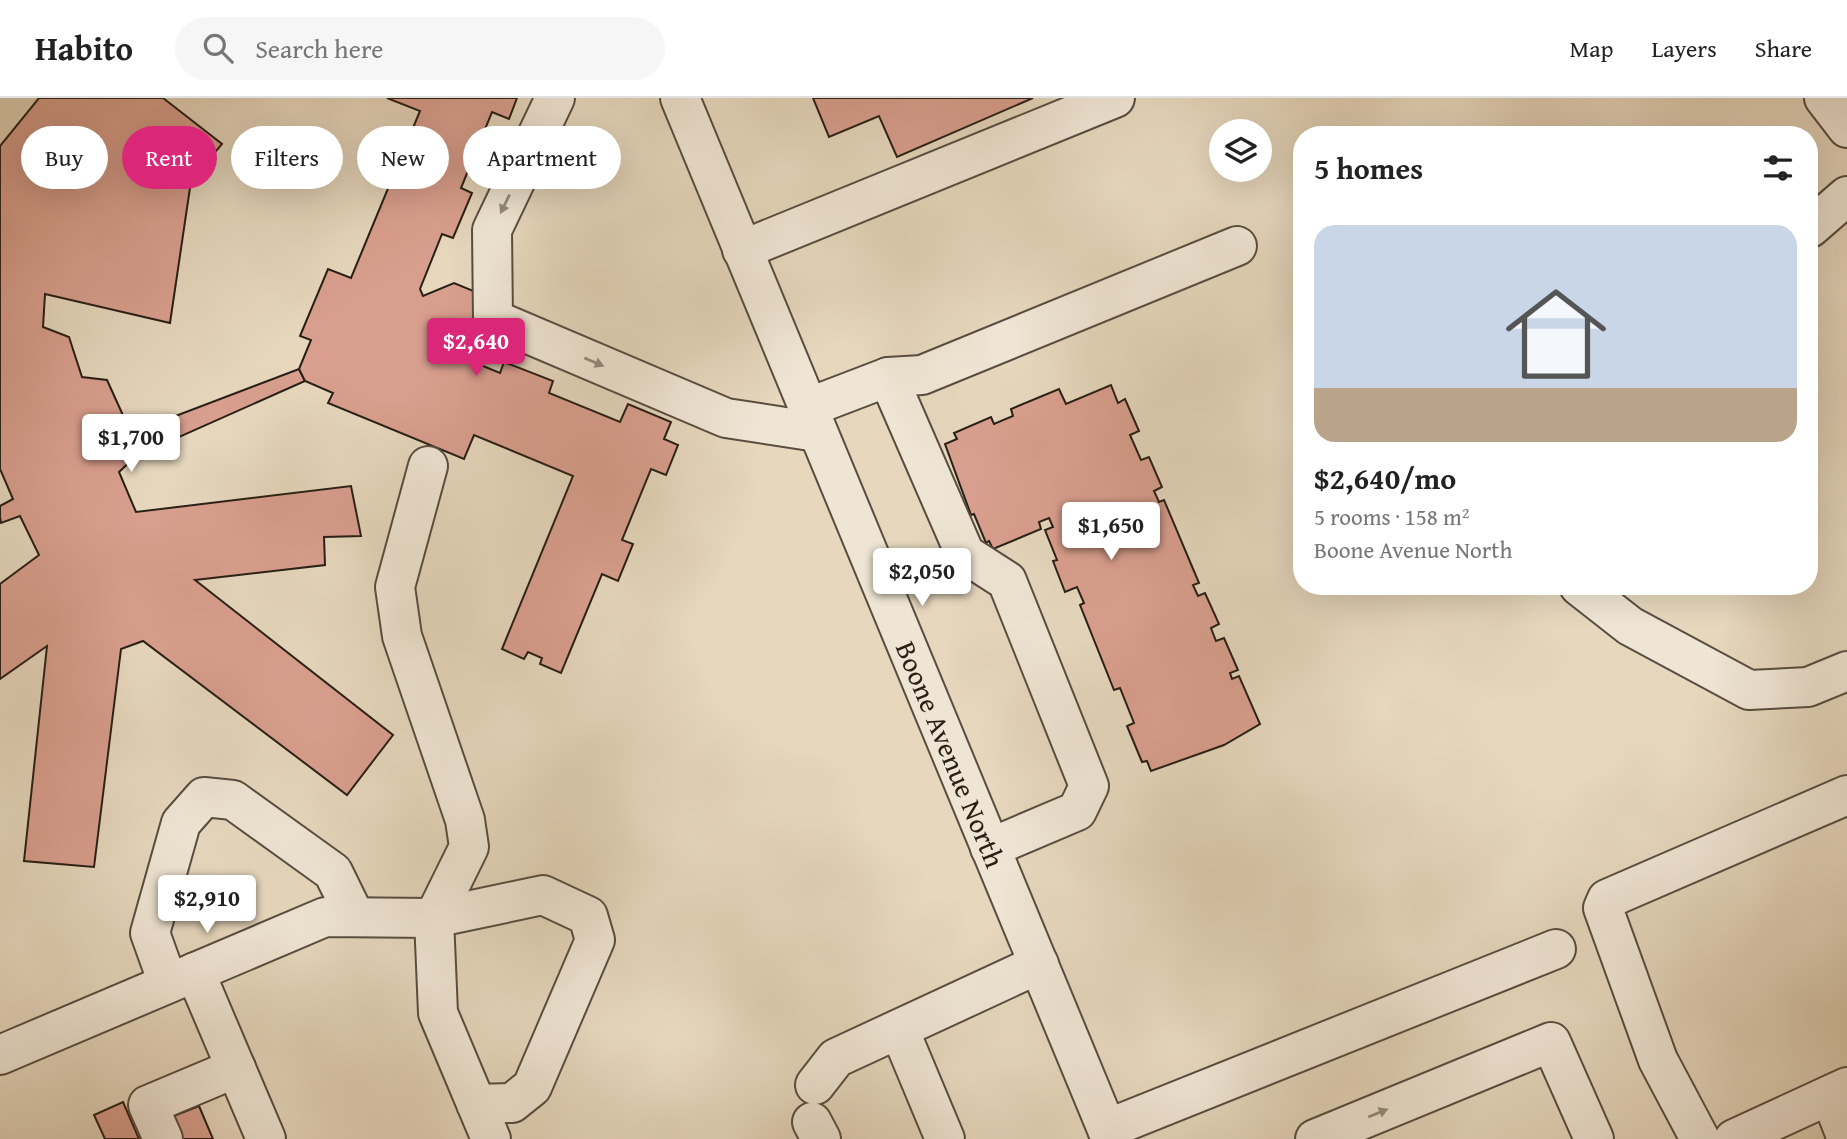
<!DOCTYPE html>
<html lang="en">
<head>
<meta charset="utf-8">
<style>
  :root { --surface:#fff; --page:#f6f6f6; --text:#222; --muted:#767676; --line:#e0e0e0; --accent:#db2777 }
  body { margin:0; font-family:"Gentium Book Plus",serif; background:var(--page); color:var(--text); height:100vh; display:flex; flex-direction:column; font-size:26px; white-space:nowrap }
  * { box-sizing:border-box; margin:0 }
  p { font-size:23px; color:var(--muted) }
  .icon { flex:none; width:38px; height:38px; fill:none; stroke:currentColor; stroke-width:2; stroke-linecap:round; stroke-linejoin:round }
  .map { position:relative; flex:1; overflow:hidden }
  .details { position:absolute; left:1293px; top:28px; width:525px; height:469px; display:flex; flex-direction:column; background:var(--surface); border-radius:28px; box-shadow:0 7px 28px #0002 }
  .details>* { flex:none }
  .banner { position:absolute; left:21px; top:28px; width:665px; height:63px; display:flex; gap:14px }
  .controls { position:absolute; left:1209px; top:21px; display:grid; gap:14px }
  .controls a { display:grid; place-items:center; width:63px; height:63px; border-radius:50%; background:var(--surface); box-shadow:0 7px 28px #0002; font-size:35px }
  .price { position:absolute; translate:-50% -60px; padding:0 16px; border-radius:7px; background:#fff; color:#222; font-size:23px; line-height:46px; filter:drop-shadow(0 2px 4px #0008) }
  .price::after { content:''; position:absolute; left:50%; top:42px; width:21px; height:16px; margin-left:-10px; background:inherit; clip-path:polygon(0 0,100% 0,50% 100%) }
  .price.on { background:var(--accent); color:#fff }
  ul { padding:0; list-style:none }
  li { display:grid; align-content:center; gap:14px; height:371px; padding:0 21px }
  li+li { border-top:2px solid var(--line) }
  li span { display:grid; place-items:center; height:217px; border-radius:21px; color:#555 }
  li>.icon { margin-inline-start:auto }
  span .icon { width:126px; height:126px; fill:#fffc; stroke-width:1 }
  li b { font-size:30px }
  h2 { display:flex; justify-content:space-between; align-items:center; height:84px; padding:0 21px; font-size:30px }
  .tag { padding:0 24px; border-radius:32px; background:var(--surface); box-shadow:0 7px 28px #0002; font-size:24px; line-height:63px }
  .tag.on { background:var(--accent); color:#fff }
  header { display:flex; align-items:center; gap:42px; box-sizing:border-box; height:98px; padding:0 35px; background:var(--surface); border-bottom:2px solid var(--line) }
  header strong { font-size:33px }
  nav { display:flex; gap:38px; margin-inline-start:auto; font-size:24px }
  .search { width:490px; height:63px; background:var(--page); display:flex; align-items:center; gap:18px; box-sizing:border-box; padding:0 24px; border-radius:38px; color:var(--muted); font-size:26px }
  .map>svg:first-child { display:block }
</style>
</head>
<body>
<header>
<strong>Habito</strong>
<div class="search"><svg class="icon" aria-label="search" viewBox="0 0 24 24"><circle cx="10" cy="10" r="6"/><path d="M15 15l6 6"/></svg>Search here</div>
<nav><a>Map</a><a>Layers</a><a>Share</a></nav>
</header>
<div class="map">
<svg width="1847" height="1041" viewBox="0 0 1847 1041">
  <rect width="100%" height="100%" fill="#e6d7bd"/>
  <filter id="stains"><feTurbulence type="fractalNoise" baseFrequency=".00286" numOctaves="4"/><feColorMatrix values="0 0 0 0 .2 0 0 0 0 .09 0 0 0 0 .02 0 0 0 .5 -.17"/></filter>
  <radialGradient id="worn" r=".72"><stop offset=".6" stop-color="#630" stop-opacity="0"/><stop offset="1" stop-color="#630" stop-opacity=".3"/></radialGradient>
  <!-- building -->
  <g fill="#d99f8e" stroke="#281f16" stroke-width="2">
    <polygon points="39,0 163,0 222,46 191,83 170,225 45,196 43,229 69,239 82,279 107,282 131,335 299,271 305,283 136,358 119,374 136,414 351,388 361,438 324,439 325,467 195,482 393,637 347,697 143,543 121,551 94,769 24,763 47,548 0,581 0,486 39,457 20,418 1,425 0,419 0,408 13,401 0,371 0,48"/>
    <polygon points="387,0 517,0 509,21 492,14 461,90 472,95 453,140 442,136 420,191 423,198 454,185 488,199 473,234 443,246 446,253 500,275 504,264 553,283 549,295 620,324 628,306 671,324 664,341 678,347 666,377 651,371 622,442 633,446 618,483 602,476 561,575 540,566 542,560 528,554 524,561 502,551 573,378 474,337 464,361 328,305 333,295 305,283 299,271 311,242 300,238 328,171 351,180 420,13"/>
    <polygon points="813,0 1033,0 897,59 879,18 829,39"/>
    <polygon points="1111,287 1118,305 1125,301 1139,333 1130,337 1141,362 1149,359 1162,389 1154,393 1159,404 1164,402 1199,485 1193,487 1198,498 1205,495 1219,526 1211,530 1216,543 1224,540 1238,572 1230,575 1232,581 1239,578 1260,626 1224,647 1151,673 1147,663 1142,664 1127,628 1134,625 1120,590 1114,592 1080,507 1084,505 1077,489 1065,494 1053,463 1057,462 1045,432 1053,429 1049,420 1039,424 1041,431 993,451 989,443 986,445 974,416 971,417 945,346 957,341 954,335 991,319 994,326 1013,318 1011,311 1059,291 1066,306"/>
    <polygon points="123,1004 139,1041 105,1041 94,1017"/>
    <polygon points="199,1008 213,1041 180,1041 171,1019"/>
  </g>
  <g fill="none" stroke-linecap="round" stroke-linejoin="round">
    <defs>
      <g id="minor">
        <polyline points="555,0 492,132 493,221 726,320 817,334"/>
        <path id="s1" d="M680 0 1111 1041"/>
        <polyline points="1824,0 1847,30"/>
        <polyline points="1810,130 1847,98"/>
        <polyline points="742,152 1115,0"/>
        <polyline points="888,279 965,456 1007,483 1089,688 1077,713 990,750"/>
        <polyline points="807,310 888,279 922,277 1237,148"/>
        <polyline points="1579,488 1630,528 1749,592 1808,589 1847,573"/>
        <polyline points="195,874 266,1041"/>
        <polyline points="168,885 150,835 181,725 204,699 233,702 333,774 355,819"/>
        <polyline points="899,931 945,1041"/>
        <polyline points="0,957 325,819 434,820 469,749 465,722 402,538 395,489 428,368"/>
        <polyline points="815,987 836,960 1039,866"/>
        <polyline points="1830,997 1847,1041"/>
        <polyline points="476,1006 512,1005 532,989 595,842 588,818 543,797 434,820 438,915 491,1041"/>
        <polyline points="812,1024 821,1041"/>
        <polyline points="1107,1031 1556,851"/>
        <polyline points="163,1041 148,1007 236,970"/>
        <polyline points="1315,1041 1551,944 1594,1041"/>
        <polyline points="1700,1041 1658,962 1603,810 1607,801 1847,697"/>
        <polyline points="1734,1041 1847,989"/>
      </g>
    </defs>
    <!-- minor casing -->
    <use href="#minor" stroke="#584d40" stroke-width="42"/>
    <!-- minor -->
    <use href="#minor" stroke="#efe5d4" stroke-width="38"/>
  </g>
  <!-- one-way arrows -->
  <defs><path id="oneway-solid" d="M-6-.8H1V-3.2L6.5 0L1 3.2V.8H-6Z" transform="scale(1.75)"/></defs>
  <g fill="#958c7e">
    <use href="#oneway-solid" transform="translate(505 106) rotate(116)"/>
    <use href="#oneway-solid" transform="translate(594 264) rotate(23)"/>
    <use href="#oneway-solid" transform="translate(1378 1015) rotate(-22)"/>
  </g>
  <g text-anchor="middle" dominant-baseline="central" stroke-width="5" stroke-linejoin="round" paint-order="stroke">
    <!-- street labels -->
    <g font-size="28" fill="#281f16" stroke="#efe5d4">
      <text stroke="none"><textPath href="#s1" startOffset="710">Boone Avenue North</textPath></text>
    </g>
  </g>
  <rect width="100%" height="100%" filter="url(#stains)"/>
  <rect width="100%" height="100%" fill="url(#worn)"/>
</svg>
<div class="controls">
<a><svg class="icon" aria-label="layers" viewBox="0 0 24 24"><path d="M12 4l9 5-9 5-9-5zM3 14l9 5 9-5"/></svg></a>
</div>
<b class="price on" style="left:476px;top:280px">$2,640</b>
<b class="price" style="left:131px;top:376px">$1,700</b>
<b class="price" style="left:1111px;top:464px">$1,650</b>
<b class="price" style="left:922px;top:510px">$2,050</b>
<b class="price" style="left:207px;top:837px">$2,910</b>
<div class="banner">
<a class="tag">Buy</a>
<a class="tag on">Rent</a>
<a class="tag">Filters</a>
<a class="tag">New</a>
<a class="tag">Apartment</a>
</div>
<section class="details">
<h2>5 homes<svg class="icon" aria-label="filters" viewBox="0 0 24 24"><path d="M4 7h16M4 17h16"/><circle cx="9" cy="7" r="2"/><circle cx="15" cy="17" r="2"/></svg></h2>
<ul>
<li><span style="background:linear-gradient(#c9d6e8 75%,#b9a48a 0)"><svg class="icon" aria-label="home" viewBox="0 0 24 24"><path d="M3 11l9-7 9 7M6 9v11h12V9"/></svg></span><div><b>$2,640/mo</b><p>5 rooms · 158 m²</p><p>Boone Avenue North</p></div></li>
</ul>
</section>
</div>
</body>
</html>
